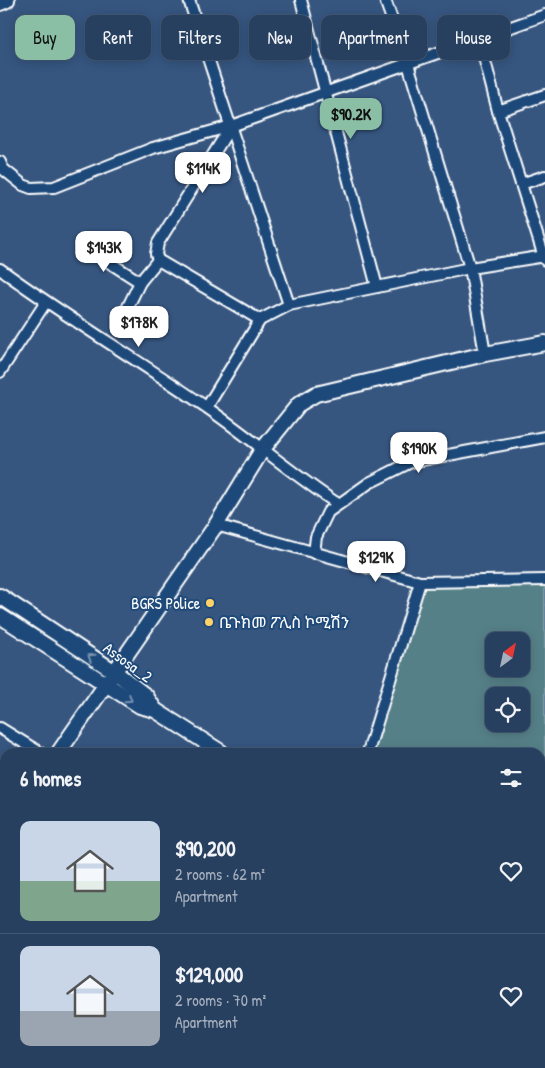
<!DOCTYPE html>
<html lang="en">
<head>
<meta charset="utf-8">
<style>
  :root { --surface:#284060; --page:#304766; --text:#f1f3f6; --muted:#a5afbd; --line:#445975; --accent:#8abfa5 }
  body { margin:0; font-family:"Patrick Hand","Noto Sans Ethiopic",sans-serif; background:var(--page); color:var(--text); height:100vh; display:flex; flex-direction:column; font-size:19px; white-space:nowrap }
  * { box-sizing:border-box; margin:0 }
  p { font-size:16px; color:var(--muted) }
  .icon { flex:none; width:28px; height:28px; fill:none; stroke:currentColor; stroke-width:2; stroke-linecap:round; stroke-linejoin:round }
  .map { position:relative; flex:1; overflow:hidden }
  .sheet { position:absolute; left:0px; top:748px; width:545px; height:321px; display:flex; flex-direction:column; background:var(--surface); border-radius:15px 15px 0 0; box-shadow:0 2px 12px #0003,0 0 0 1px var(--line) }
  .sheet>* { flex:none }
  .top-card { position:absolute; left:15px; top:15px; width:515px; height:45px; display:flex; gap:10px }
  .needle { width:32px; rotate:33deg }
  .controls { position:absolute; left:485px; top:632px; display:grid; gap:10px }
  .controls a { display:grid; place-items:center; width:45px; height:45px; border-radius:10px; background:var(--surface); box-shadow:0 2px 12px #0003,0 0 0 1px var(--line); font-size:25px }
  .price { position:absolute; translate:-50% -42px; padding:0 11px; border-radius:10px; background:#fff; color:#222; font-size:16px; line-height:32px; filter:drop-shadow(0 1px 2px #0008) }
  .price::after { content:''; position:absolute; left:50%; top:30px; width:15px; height:11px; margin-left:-8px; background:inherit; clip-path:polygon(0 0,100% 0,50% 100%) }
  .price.on { background:var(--accent); color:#111 }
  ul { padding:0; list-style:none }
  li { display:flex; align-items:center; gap:15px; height:125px; padding:0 20px }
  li+li { border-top:1px solid var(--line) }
  li span { display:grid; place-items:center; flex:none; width:140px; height:100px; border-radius:10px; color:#555 }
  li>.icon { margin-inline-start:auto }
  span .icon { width:60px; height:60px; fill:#fffc; stroke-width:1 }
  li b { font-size:21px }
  h2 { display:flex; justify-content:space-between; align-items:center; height:60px; padding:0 20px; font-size:21px }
  .pill { padding:0 18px; border-radius:10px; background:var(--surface); box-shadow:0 2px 12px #0003,0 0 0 1px var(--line); font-size:18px; line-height:45px }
  .pill.on { background:var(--accent); color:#111 }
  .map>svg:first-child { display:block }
</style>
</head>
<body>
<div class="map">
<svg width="545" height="1068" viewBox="0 0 545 1068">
  <rect width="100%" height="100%" fill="#365680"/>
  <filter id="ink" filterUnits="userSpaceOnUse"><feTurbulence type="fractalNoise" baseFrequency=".02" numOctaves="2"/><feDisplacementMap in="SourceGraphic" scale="10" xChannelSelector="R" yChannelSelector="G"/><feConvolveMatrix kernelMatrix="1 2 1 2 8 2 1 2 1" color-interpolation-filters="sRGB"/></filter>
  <g filter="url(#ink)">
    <!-- green -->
    <path fill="#568088" stroke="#aac0c4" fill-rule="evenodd" d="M545 581V813H540V752H367L420 583ZM494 641H521V669H494ZM494 696H521V724H494Z"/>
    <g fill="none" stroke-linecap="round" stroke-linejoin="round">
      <defs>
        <g id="street">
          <polyline points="189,0 289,305"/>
          <polyline points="301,0 377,287"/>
          <polyline points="385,0 408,64 470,268 485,354"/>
          <polyline points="479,38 498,111 545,260"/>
          <polyline points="498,111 545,95"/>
          <polyline points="231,126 158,243 156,254 158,260 260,320"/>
          <polyline points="0,162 3,169 23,185 31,188 54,187 153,148 231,126 545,15"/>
          <polyline points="521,184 545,176"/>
          <polyline points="82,245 140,282"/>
          <path d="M0 269C67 318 138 360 206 407 251 438 292 474 338 504"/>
          <polyline points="123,317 140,282 158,260"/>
          <polyline points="0,372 46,302"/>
          <polyline points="207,407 260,320 289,305 470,268 545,256"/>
          <polyline points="216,525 420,582 545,580"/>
          <polyline points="314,553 316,537 328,512 369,483 411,462 545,437"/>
          <polyline points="0,728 39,752"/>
          <polyline points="368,752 420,582"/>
          <polyline points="0,886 5,889"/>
          <polyline points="540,924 545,923"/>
          <polyline points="542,1000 545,1026"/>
          <polyline points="491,1064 491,1068"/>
          <polyline points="102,1068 105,1064"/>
          <polyline points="207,1068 209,1064"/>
          <polyline points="410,1068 412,1064"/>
        </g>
        <g id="secondary">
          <polyline points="0,3 7,0"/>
          <polyline points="0,596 115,672 146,696 155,710"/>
          <polyline points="0,616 140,706 155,710 221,752"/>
          <polyline points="59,752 216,525 262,450 299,404 316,394 485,354 545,343"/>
          <polyline points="540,813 545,812"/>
          <polyline points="0,842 5,834"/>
          <polyline points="0,981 5,984"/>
          <polyline points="127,1064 133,1068"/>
        </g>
      </defs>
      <!-- street casing -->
      <use href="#street" stroke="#fff" stroke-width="14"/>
      <!-- secondary casing -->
      <use href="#secondary" stroke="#fff" stroke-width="18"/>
      <!-- street -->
      <use href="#street" stroke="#1f4a7a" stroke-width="10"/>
      <!-- secondary -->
      <use href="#secondary" stroke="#1f4a7a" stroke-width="14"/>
    </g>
    <!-- one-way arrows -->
    <defs><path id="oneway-chevron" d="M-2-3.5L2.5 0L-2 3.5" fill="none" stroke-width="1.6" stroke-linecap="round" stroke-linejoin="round" transform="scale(1.25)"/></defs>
    <g stroke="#7992af">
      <use href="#oneway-chevron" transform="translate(91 657) rotate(-146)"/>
      <use href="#oneway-chevron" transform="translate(129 699) rotate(33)"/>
    </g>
  </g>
  <!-- markers -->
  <g fill="#ffd166" stroke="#1f4a7a" stroke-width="2">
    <circle cx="210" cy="603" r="5"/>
    <circle cx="209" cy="622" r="5"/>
  </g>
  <g text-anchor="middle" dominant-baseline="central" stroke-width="4" stroke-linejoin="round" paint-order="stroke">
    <!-- poi labels -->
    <g font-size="16" fill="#fff" stroke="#1f4a7a" text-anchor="end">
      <text x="200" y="603">BGRS Police</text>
      <text x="219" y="622" text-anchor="start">ቤጉክመ ፖሊስ ኮሚሽን</text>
    </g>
    <!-- street labels -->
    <g font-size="16" fill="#fff" stroke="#1f4a7a">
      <text transform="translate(128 662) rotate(36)">Assosa_2</text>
    </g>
  </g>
</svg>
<div class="controls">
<a><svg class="needle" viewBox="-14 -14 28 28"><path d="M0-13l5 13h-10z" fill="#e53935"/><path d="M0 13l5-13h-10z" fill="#a5afbd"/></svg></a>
<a><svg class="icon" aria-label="locate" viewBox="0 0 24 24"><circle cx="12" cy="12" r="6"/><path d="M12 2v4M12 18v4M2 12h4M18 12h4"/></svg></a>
</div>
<b class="price on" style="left:351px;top:140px">$90.2K</b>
<b class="price" style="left:203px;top:194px">$114K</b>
<b class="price" style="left:104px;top:273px">$143K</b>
<b class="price" style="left:139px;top:348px">$178K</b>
<b class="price" style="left:419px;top:474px">$190K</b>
<b class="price" style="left:376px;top:583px">$129K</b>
<div class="top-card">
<a class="pill on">Buy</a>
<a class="pill">Rent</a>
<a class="pill">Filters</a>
<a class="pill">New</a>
<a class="pill">Apartment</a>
<a class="pill">House</a>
</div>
<section class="sheet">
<h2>6 homes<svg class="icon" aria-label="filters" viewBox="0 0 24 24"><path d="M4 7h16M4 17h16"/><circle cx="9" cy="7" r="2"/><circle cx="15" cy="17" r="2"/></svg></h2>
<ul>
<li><span style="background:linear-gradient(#c9d6e8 60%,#7fa58c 0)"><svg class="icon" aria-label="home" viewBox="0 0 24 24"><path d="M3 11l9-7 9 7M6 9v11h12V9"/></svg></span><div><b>$90,200</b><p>2 rooms · 62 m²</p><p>Apartment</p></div><svg class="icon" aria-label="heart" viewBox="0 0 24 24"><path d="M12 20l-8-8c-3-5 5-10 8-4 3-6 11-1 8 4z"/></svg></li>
<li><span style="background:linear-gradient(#c9d6e8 65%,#9aa5b1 0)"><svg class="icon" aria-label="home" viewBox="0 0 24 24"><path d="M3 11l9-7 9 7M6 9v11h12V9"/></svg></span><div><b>$129,000</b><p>2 rooms · 70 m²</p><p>Apartment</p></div><svg class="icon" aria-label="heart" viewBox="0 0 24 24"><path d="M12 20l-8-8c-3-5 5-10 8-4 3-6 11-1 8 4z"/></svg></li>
</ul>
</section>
</div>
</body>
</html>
